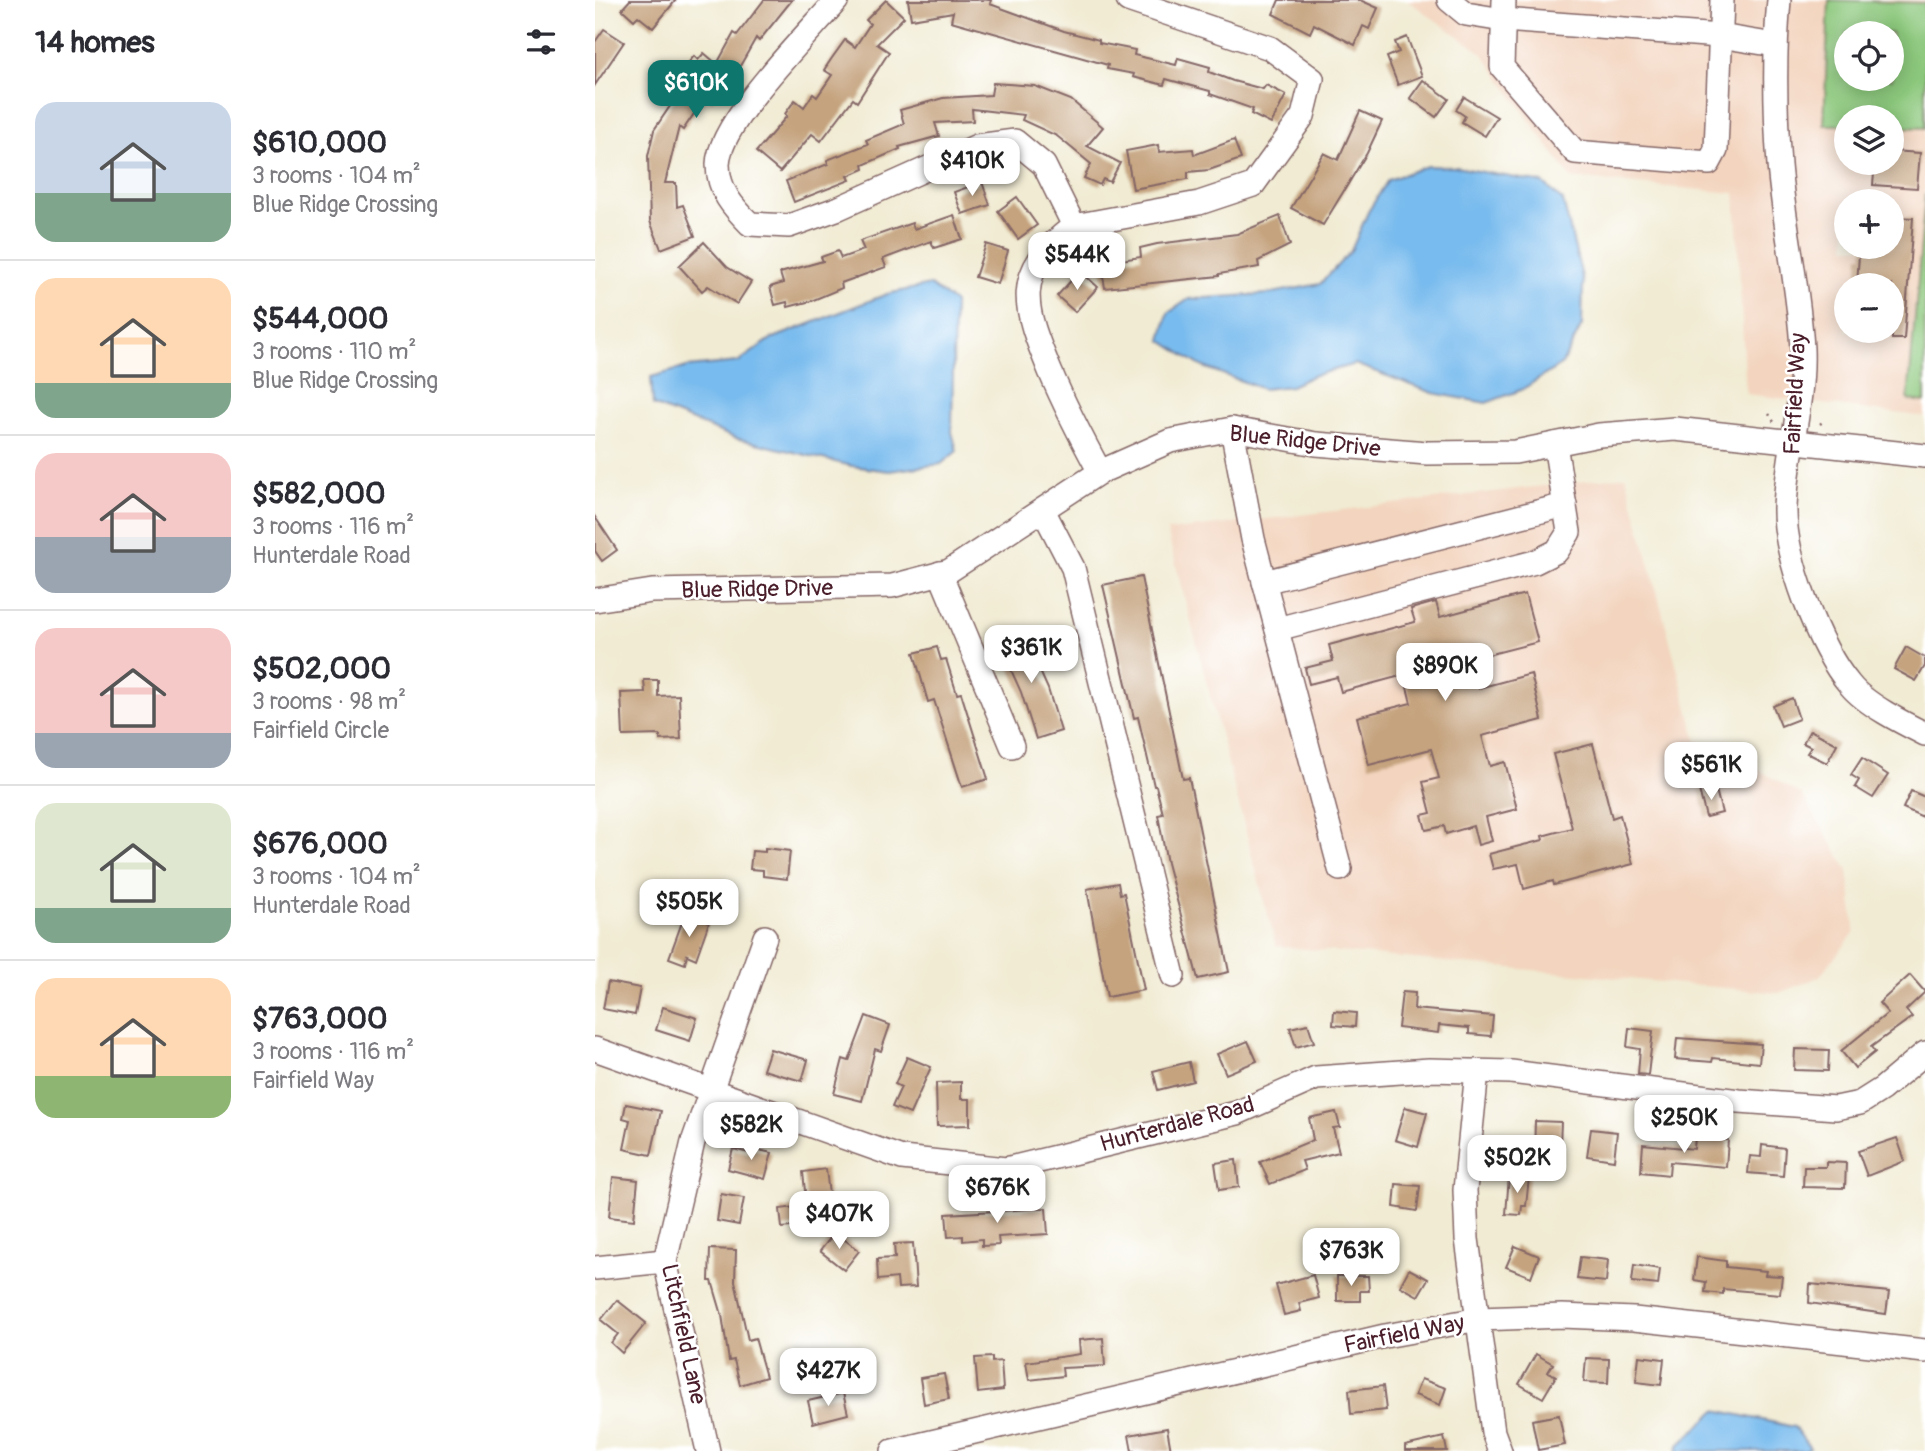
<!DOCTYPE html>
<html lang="en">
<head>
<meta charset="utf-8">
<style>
  :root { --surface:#fff; --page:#f7f7f7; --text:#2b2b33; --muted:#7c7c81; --line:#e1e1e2; --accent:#0f766e }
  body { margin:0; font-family:Pangolin,sans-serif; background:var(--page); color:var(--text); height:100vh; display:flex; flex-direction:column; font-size:26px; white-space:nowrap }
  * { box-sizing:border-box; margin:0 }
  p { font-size:23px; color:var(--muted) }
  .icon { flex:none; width:38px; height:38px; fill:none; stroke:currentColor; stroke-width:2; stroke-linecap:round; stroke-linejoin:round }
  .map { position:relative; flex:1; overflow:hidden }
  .details { display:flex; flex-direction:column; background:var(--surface); width:595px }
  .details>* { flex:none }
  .buttons { position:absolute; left:1239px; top:21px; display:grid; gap:14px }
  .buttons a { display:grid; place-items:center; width:70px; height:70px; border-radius:50%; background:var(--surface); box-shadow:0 4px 18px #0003; font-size:35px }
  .price { position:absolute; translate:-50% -60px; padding:0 16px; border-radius:14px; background:#fff; color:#222; font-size:23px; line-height:46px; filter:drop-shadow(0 2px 4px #0008) }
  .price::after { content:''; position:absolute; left:50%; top:42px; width:21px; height:16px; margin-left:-10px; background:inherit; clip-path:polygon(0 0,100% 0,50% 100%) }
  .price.active { background:var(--accent); color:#fff }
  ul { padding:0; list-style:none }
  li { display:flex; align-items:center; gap:21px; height:175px; padding:0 35px }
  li+li { border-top:2px solid var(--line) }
  li span { display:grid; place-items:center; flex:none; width:196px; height:140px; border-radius:21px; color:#555 }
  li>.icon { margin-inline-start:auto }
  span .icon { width:84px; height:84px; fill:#fffc; stroke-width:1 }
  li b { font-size:30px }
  h2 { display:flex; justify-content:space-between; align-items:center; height:84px; padding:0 35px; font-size:30px }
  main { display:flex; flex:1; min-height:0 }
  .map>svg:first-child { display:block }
</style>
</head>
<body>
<main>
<section class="details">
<h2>14 homes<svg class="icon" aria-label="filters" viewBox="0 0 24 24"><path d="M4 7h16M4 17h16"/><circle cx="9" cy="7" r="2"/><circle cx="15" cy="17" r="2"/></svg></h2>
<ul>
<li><span style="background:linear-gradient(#c9d6e8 65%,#7fa58c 0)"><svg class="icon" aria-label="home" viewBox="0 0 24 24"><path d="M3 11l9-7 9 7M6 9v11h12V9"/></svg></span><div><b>$610,000</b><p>3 rooms · 104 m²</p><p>Blue Ridge Crossing</p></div></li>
<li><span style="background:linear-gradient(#ffd9b3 75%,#7fa58c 0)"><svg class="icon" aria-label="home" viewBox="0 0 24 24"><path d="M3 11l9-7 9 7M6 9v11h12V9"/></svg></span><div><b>$544,000</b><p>3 rooms · 110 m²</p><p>Blue Ridge Crossing</p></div></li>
<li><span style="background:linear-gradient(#f6c9c9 60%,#9aa5b1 0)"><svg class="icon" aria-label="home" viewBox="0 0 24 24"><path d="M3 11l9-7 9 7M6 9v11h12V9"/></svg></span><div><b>$582,000</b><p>3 rooms · 116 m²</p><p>Hunterdale Road</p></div></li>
<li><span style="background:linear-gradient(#f6c9c9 75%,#9aa5b1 0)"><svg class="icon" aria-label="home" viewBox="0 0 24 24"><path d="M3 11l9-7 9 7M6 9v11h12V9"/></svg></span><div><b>$502,000</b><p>3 rooms · 98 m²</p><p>Fairfield Circle</p></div></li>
<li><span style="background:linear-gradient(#dfe7d0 75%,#7fa58c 0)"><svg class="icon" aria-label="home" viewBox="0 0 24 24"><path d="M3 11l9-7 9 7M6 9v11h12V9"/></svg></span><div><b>$676,000</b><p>3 rooms · 104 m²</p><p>Hunterdale Road</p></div></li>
<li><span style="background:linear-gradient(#ffd9b3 70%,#8fb573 0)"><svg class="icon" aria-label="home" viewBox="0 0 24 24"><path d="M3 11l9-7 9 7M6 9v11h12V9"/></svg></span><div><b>$763,000</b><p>3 rooms · 116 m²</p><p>Fairfield Way</p></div></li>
</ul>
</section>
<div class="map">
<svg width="1330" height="1451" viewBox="0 0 1330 1451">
  <rect width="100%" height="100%" fill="#fff"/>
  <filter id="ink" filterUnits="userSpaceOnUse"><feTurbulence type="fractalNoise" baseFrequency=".0143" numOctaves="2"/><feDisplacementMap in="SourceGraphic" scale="14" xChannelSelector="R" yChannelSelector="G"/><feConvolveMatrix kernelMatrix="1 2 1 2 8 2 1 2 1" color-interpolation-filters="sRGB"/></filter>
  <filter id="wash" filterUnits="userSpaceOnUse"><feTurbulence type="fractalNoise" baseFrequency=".00686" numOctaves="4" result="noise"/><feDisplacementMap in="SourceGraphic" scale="28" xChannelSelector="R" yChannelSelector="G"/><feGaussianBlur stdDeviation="1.57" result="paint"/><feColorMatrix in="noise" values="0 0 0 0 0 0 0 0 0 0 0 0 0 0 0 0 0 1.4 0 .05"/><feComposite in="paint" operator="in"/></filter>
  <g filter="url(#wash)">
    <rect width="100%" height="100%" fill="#f1ebd3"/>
    <!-- built -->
    <g fill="#f3d4be" fill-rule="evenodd">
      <path d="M812 0H1330V417L1151 394 1140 193 976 178 887 53ZM1251 33H1297V79H1251ZM1251 117H1297V163H1251ZM1251 201H1297V247H1251ZM1251 285H1297V331H1251Z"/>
      <polygon points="1031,476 1103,746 1132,752 1207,795 1253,870 1260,932 1224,977 1184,993 681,946 572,531"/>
    </g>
    <!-- green -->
    <g fill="#8bc77c" stroke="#6a7354" stroke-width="2" fill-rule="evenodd">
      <path d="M1234 0 1330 3V128L1297 127V117H1251V125H1229ZM1251 33H1297V79H1251Z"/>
      <polygon points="1330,194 1330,402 1313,400"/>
    </g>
    <!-- water -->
    <g fill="#78bbee" stroke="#616d8c" stroke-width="2">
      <polygon points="832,166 861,167 948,183 968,201 988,281 987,325 967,364 926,390 891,403 838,393 760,364 717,376 696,386 668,389 606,366 566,340 573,313 594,299 672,294 725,284 756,251 773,212 793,180"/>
      <polygon points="335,285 359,302 357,432 362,451 346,464 294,471 257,466 140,438 58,405 56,377 92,367 143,362 176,339 292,294"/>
      <polygon points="1121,1410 1199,1427 1215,1448 1210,1451 1082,1451 1083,1446"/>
    </g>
    <g id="blocks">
      <!-- building -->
      <g fill="#c5a37e">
        <polygon points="35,0 81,0 58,28 43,16 39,20 27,9"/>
        <polygon points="169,0 197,0 164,41 161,38 141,73 117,101 111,96 88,130 84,127 70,183 81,183 82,207 88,205 100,236 66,249 55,221 53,156 59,130 92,81 84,74 99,56 103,60 109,53 122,64 139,33 142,35"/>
        <polygon points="291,0 309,17 282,44 294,52 262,102 258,99 226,141 217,134 185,172 161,152 192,116 190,114 200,100 209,107 218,94 222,97 237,75 229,70 237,58 250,40 260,47 275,24 271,20"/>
        <polygon points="313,0 396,0 395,4 469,31 504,40 504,43 540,50 539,55 581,65 583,58 615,67 614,72 638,81 668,89 671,85 691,95 676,124 656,114 658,109 615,94 615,91 571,79 569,85 538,77 539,74 512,69 513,65 356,21 358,12 316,19"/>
        <polygon points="684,0 765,0 783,8 774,29 768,26 760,45 719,24 715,33 678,14"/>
        <polygon points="9,29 29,42 0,85 0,42"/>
        <polygon points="812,37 827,76 803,85 792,57 804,52 800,42"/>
        <polygon points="828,80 854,99 841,117 815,98"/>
        <polygon points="398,83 440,86 476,100 508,127 492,146 525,163 515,182 508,179 505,185 489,178 496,164 462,136 427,120 429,115 377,109 378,121 340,123 344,136 304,147 305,149 268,165 269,169 253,176 255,180 199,202 191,181 233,164 232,160 273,144 271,140 309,124 305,110 348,98 396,95"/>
        <polygon points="869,97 902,117 890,136 867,122 870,116 861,110"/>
        <polygon points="765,111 787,121 772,153 728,225 696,208 729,153 743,160"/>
        <polygon points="639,140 646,159 614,170 593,172 593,179 538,189 531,151 563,145 564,152 598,149 599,155"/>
        <polygon points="1297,151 1325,153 1322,188 1278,185 1280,163 1297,163"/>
        <polygon points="387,182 395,205 367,214 359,192"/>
        <polygon points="422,197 442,225 423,239 403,211"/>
        <polygon points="359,215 367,239 339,248 336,241 288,259 291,267 246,283 247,288 216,301 193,307 192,302 180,305 175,287 188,283 185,273 228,261 226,257 243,251 246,258 269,250 265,241 317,223 319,229"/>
        <polygon points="685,216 695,245 663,261 664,267 624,274 624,276 510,288 506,263 546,257 545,248 562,244 642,234"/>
        <polygon points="1297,217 1318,218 1309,339 1297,339 1297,285 1262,285 1264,255 1268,255 1269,247 1297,247"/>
        <polygon points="109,242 132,267 156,282 142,304 113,286 107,291 84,266"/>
        <polygon points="391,244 413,251 403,284 380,277"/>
        <polygon points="485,271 503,287 480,312 462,296"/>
        <polygon points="0,517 22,550 7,561 0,551"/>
        <polygon points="546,577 588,779 594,778 634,972 603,979 572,863 563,815 568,814 561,786 559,786 543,717 539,718 508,585"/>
        <polygon points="930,594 943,642 877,659 884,688 936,674 947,720 887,736 895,766 910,762 922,809 891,817 897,841 883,845 878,826 851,834 849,826 831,830 827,815 836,813 828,782 844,778 836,749 774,765 762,717 816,703 809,675 746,692 742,677 714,684 710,668 738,661 734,645 820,622 816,609 841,602 845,617"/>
        <polygon points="427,631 453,689 466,731 441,739 426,692 403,641"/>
        <polygon points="342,647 346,660 351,659 362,694 366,693 393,779 367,787 339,700 333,702 319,653"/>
        <polygon points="1311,647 1330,658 1330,666 1321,681 1299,669"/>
        <polygon points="49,680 63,680 63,696 84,695 86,739 65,740 65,735 28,736 26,693 50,692"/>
        <polygon points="1197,698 1204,719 1186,726 1178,706"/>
        <polygon points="1215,730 1242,744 1232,763 1212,753 1216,747 1208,743"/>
        <polygon points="998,744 1017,818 1025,815 1038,864 959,885 958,881 929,889 923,864 898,869 894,854 948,840 947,836 977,828 958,754"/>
        <polygon points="1267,758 1293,775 1278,798 1260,787 1264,780 1256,775"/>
        <polygon points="1120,786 1127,813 1111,817 1104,790"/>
        <polygon points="1316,791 1330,797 1330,818 1308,808"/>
        <polygon points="170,848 195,851 192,879 168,876 168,870 155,869 157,851 170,852"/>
        <polygon points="523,883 525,894 529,893 549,990 512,997 492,889"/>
        <polygon points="90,914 114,922 101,959 92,955 90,964 74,958"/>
        <polygon points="1315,975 1330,992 1311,1010 1317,1017 1276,1047 1280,1052 1260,1068 1246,1051 1293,1013 1284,1003"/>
        <polygon points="13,982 45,988 40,1015 8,1009"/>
        <polygon points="807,992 820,993 819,1009 898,1016 896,1036 874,1034 874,1028 844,1025 843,1033 803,1028"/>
        <polygon points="68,1007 102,1018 95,1041 61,1030"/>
        <polygon points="739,1011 761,1013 760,1027 738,1025"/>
        <polygon points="271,1016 295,1025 286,1051 280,1049 267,1101 239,1094 248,1059 254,1061"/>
        <polygon points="713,1024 719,1042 701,1047 695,1028"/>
        <polygon points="1034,1028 1058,1031 1053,1075 1043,1074 1045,1049 1032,1047"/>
        <polygon points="1082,1038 1166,1044 1164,1063 1118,1058 1117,1062 1080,1059"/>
        <polygon points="653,1041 662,1061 631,1074 622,1054"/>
        <polygon points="175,1049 213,1060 207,1081 168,1070"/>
        <polygon points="1200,1049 1234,1050 1233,1071 1199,1070"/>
        <polygon points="312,1057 336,1067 315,1114 297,1107 306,1087 300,1084"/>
        <polygon points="594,1062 598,1081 563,1090 558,1071"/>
        <polygon points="366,1082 366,1099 375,1099 375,1125 342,1126 341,1083"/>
        <polygon points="31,1104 66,1111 56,1155 29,1149 35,1120 28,1118"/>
        <polygon points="810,1107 832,1113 823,1147 800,1140"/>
        <polygon points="741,1112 745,1127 738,1128 744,1152 707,1161 710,1170 675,1184 665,1162 718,1140 714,1118"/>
        <polygon points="940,1121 966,1122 965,1146 951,1145 950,1155 939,1155"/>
        <polygon points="996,1129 1022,1132 1019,1160 992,1156"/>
        <polygon points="1100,1137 1133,1140 1131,1167 1075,1162 1074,1175 1046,1172 1048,1144 1099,1149"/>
        <polygon points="1302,1138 1310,1161 1272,1176 1263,1151"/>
        <polygon points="1167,1145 1190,1148 1188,1176 1153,1173 1155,1156 1166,1157"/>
        <polygon points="155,1148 177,1153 170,1179 133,1169 138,1149 154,1153"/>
        <polygon points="641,1160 644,1187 624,1190 620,1163"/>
        <polygon points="1231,1162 1251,1163 1250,1188 1208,1187 1209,1167 1231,1167"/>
        <polygon points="231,1169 234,1195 229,1196 230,1208 212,1210 214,1225 187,1228 185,1209 208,1206 212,1210 208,1172"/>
        <polygon points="914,1176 934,1177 931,1206 927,1206 926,1215 911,1214"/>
        <polygon points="18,1177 43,1180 39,1220 14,1217"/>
        <polygon points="801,1184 825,1186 822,1211 799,1207"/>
        <polygon points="126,1194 149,1198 144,1225 122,1221"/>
        <polygon points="451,1208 453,1234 403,1237 404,1245 387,1246 387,1239 368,1241 368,1236 353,1237 351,1214"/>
        <polygon points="240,1232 264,1251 249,1270 225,1251"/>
        <polygon points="318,1243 321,1287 303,1288 302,1278 283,1280 282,1259 300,1258 299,1244"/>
        <polygon points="920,1246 944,1256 936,1277 911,1267"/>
        <polygon points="115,1249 141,1250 140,1281 153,1340 160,1338 171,1377 145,1385 139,1360 134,1361 127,1315 117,1281 114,1281"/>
        <polygon points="985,1257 1013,1260 1011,1282 982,1279"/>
        <polygon points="1102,1257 1131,1261 1131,1267 1171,1271 1170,1275 1187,1276 1185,1294 1128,1289 1128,1294 1110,1292 1111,1282 1099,1280"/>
        <polygon points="1039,1265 1065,1269 1063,1285 1037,1282"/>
        <polygon points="814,1269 833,1279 823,1296 805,1286"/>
        <polygon points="718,1275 724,1298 704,1303 706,1311 689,1315 681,1285"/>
        <polygon points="742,1276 773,1276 774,1291 765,1291 765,1301 742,1301"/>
        <polygon points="1215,1284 1294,1292 1291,1314 1214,1303"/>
        <polygon points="22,1300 51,1323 27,1353 16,1343 23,1334 6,1320"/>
        <polygon points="508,1338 510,1366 467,1368 468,1376 434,1380 431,1362 485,1354 484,1340"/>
        <polygon points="941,1354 958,1364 953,1372 961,1376 948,1398 924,1384"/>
        <polygon points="1044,1356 1069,1359 1066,1385 1041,1382"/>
        <polygon points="397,1357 397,1362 406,1361 408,1390 383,1393 380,1358"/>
        <polygon points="991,1358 1014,1359 1013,1383 989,1382"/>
        <polygon points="349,1374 354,1399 329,1404 325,1378"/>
        <polygon points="826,1379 851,1388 845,1405 820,1395"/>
        <polygon points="788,1386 791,1410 756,1414 754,1390"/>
        <polygon points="248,1393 253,1414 218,1423 213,1401"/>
        <polygon points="964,1415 970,1445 943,1450 937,1420"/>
        <polygon points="572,1428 576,1451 537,1451 534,1435"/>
        <polygon points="849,1437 852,1451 810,1451 810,1446"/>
      </g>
    </g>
  </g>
  <g filter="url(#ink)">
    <use href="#blocks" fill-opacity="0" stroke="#846666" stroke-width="2"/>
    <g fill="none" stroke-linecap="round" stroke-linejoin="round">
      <defs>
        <g id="minor">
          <path d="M242 0C213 34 124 122 123 164 123 191 138 207 155 224L194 226 244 208 382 146 420 141 449 165 479 226 604 203 658 185 708 116 717 79 675 48 533 0"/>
          <polyline points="854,0 871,14 908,20 1125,36 1180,45"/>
          <polyline points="909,0 907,67 980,152 1114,163 1121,150 1127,0"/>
          <path d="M1184 0C1179 55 1180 110 1184 165 1189 226 1204 288 1207 349 1209 403 1192 455 1190 508 1189 557 1223 647 1255 685 1270 704 1308 723 1330 734"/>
          <path d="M479 226C415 273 429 308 455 371 470 406 487 439 505 472"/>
          <polyline points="637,429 658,539 745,869"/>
          <polyline points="448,510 478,568 578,976"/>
          <polyline points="345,573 417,746"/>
          <polyline points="669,582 970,505"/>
          <polyline points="0,600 57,591 297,586 354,571 505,472 575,441 637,429 721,444 832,453 920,452 1004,435 1080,429 1330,456"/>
          <polyline points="682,629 940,562 962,551 974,532 960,444"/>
          <polyline points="0,1049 307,1158 411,1169 642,1113 721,1078 834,1070 916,1072 1144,1101 1241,1108 1265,1103 1287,1089 1330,1053"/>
          <polyline points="882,1071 870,1190 872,1239 898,1432 905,1451"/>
          <polyline points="0,1268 70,1261"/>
          <polyline points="113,1451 70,1261 98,1142 170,937"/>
          <polyline points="298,1451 790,1336 884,1319 967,1316 1039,1319 1330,1351"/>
        </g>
      </defs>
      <!-- minor casing -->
      <use href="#minor" stroke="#846666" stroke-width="26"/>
      <!-- path -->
      <g stroke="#846666" stroke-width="2.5" stroke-dasharray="2 5" stroke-linecap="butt">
        <polyline points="1174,414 1179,422"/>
        <polyline points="1225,424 1230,420"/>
      </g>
      <!-- minor -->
      <use href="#minor" stroke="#fff" stroke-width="23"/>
    </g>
  </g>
  <g text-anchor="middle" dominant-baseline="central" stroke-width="5" stroke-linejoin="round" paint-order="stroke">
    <!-- street labels -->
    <g font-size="23" fill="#4a1f2b" stroke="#fff">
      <text transform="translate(1200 394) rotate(-87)">Fairfield Way</text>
      <text transform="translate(710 441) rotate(6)">Blue Ridge Drive</text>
      <text transform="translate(162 589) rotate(-1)">Blue Ridge Drive</text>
      <text transform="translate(582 1124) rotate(-15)">Hunterdale Road</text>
      <text transform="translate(89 1334) rotate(78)">Litchfield Lane</text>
      <text transform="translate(809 1334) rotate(-11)">Fairfield Way</text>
    </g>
  </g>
</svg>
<div class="buttons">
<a><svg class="icon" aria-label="locate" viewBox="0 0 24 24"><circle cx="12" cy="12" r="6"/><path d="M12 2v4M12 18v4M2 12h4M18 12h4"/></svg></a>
<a><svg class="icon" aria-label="layers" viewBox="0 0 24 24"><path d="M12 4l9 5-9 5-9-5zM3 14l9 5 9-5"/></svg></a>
<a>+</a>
<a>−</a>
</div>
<b class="price active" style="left:101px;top:120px">$610K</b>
<b class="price" style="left:377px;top:198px">$410K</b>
<b class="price" style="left:482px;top:292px">$544K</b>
<b class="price" style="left:436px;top:685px">$361K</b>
<b class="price" style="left:850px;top:703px">$890K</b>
<b class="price" style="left:1116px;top:802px">$561K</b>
<b class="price" style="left:94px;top:939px">$505K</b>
<b class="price" style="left:1089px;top:1155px">$250K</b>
<b class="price" style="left:156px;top:1162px">$582K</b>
<b class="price" style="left:922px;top:1195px">$502K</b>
<b class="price" style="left:402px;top:1225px">$676K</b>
<b class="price" style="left:244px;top:1251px">$407K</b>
<b class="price" style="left:756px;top:1288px">$763K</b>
<b class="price" style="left:233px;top:1408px">$427K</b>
</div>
</main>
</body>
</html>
